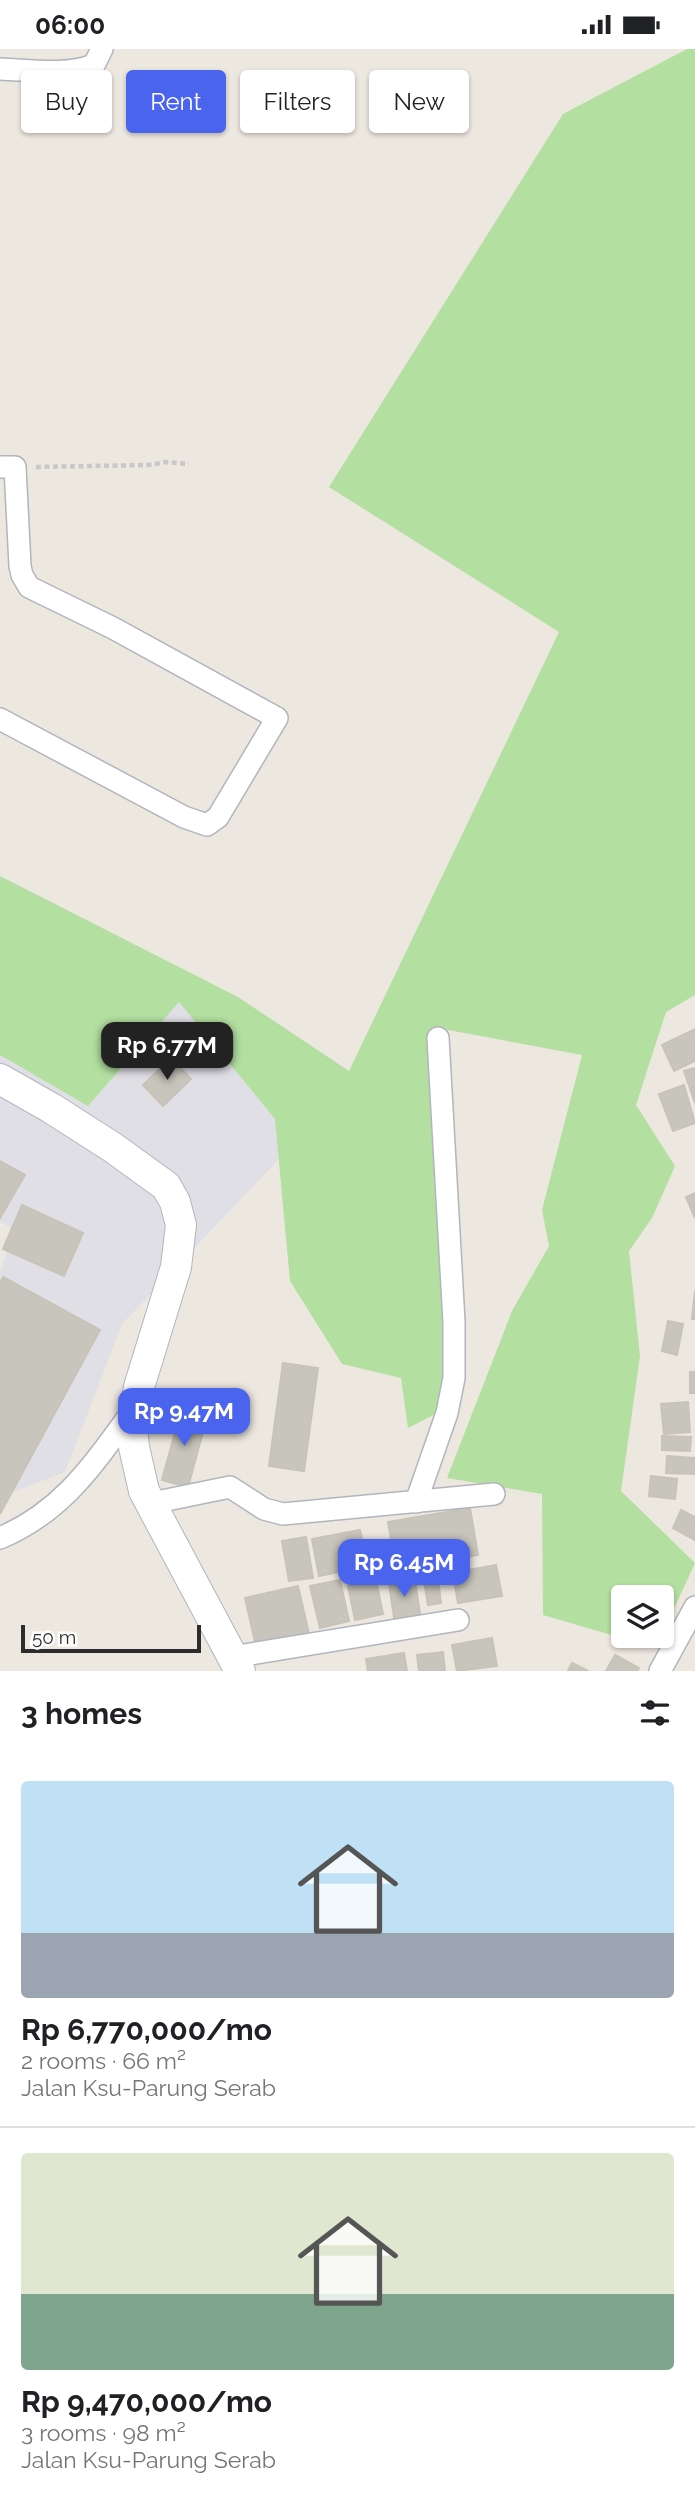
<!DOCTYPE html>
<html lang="en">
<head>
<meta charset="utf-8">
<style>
  :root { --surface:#fff; --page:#f2f2f2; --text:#202124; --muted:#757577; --line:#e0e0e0; --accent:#4b64ed }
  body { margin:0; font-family:Raleway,sans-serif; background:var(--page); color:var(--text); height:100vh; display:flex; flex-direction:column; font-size:26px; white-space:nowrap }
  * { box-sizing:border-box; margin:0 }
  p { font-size:23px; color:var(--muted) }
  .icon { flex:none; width:38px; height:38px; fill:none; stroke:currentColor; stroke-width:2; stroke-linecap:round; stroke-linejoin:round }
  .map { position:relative; height:1622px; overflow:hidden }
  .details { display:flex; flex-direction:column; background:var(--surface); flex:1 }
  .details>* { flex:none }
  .hud { position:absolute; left:21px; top:21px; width:654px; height:63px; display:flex; gap:14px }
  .fabs { position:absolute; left:611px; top:1536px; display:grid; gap:14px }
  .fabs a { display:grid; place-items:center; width:63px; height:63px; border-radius:7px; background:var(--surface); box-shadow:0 2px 5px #0004; font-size:35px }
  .scale { position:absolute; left:21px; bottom:18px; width:180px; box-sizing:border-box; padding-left:7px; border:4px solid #2c2c2c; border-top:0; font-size:19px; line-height:24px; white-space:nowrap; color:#2c2c2c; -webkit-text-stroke:5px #fff; paint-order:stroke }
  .price { position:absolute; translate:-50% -60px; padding:0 16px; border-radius:14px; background:var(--accent); color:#fff; font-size:23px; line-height:46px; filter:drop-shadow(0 2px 4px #0008) }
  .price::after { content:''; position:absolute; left:50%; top:42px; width:21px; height:16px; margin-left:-10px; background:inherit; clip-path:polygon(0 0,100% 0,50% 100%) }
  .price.active { background:#222; color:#fff }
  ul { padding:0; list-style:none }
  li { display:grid; align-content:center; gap:14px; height:371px; padding:0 21px }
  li+li { border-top:2px solid var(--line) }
  li span { display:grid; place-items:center; height:217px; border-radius:7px; color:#555 }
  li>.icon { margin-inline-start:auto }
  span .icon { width:126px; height:126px; fill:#fffc; stroke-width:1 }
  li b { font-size:30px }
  h2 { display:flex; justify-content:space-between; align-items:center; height:84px; padding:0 21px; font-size:30px }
  .tag { padding:0 24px; border-radius:7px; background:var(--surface); box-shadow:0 2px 5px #0004; font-size:24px; line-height:63px }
  .tag.active { background:var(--accent); color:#fff }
  .status { display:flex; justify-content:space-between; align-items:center; height:49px; padding:0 35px; background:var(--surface); direction:ltr }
  .status svg { height:19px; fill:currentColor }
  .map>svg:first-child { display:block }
</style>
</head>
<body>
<div class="status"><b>06:00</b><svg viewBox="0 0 49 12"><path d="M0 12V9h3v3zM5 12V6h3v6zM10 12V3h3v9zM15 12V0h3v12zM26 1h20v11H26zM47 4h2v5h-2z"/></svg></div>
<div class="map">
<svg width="695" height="1622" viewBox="0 0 695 1622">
  <rect width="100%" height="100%" fill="#ece7df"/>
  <!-- industrial -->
  <polygon fill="#e1dfe6" points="179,953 275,1070 279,1110 122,1275 65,1423 0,1448 0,1223 14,1181 0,1172 0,1006 88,1057"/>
  <!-- green -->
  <path fill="#b3dfa0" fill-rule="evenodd" d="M687 0H695V946L666 963 636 1056 675 1117 652 1169 629 1202 640 1307 621 1442 695 1514 656 1599 543 1566 542 1445 447 1429 512 1262 549 1197 542 1161 582 1006 432 978 437 1165 447 1296 441 1362 408 1379 401 1329 342 1315 290 1232 275 1070 179 953 88 1057 0 1006V827L238 948 349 1022 559 583 329 438 563 65ZM623 1549H662V1587H623Z"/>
  <!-- building -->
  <g fill="#c8c5bd" stroke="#c8c3b9" stroke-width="2">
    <polygon points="695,980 695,1012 674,1022 662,996"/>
    <polygon points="171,1009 191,1030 163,1057 143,1036"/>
    <polygon points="695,1019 695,1054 684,1022"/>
    <polygon points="684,1036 695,1074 673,1082 659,1045"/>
    <polygon points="0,1112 25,1126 0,1169"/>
    <polygon points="695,1144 695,1169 686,1148"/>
    <polygon points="22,1156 83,1184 64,1227 3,1200"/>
    <polygon points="3,1228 100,1281 0,1465 0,1234"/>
    <polygon points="695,1242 695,1270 692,1270"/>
    <polygon points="668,1272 683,1275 677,1306 662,1302"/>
    <polygon points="283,1314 318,1319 304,1422 269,1417"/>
    <rect x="690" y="1323" width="5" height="21"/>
    <polygon points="688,1353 690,1383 664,1385 661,1355"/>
    <polygon points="181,1361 207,1368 188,1438 162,1431"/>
    <polygon points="662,1387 691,1388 690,1402 662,1401"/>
    <polygon points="667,1407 695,1409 695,1425 666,1424"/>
    <polygon points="651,1427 677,1430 675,1450 649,1447"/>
    <polygon points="470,1459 478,1506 396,1520 388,1473"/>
    <polygon points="681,1461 695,1468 695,1491 673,1479"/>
    <polygon points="360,1481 368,1517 319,1527 312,1490"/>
    <polygon points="306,1488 313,1529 289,1532 282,1492"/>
    <polygon points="496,1516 502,1547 458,1554 453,1524"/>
    <polygon points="414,1525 421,1571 395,1575 388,1528"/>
    <polygon points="438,1530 441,1554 428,1556 424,1532"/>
    <polygon points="340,1531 349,1572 320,1579 310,1537"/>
    <polygon points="376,1531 383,1565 355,1571 348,1537"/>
    <polygon points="298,1537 309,1585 256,1597 245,1549"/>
    <polygon points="492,1589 497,1617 457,1622 452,1596"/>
    <polygon points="443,1603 445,1622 419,1622 417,1606"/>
    <polygon points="404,1604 407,1622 368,1622 366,1610"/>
    <polygon points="615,1606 639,1619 637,1622 606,1622"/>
    <polygon points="572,1614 588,1622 568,1622"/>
  </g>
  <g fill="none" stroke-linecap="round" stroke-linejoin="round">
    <defs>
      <g id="street">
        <path d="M0 20C30 21 65 27 94 16L102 0"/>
        <polyline points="0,418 15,418 20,517 22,526 29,538 113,579 277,669 218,768 207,776 184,768 0,670"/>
        <polyline points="416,1453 447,1364 454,1329 454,1273 438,989"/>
        <polyline points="152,1454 230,1438 264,1460 283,1465 494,1445"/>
        <path d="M0 1489C64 1462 94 1414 134 1360"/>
        <polyline points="232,1608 458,1571"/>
        <polyline points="660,1622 695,1558"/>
      </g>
      <polyline id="secondary" points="0,1030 51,1059 112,1098 166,1137 175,1153 181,1176 176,1218 139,1338 132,1378 134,1398 144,1442 240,1622"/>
    </defs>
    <!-- street casing -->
    <use href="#street" stroke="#b2b5be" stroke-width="24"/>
    <!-- secondary casing -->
    <use href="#secondary" stroke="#b2b5be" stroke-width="32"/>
    <!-- path -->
    <polyline stroke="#c8c8c8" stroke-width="4.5" stroke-dasharray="5 3.5" stroke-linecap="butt" points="36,418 149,416 166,413 189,415"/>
    <!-- street -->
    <use href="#street" stroke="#fff" stroke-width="21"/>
    <!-- secondary -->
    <use href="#secondary" stroke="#fff" stroke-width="30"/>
  </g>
</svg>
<div class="fabs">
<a><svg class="icon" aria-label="layers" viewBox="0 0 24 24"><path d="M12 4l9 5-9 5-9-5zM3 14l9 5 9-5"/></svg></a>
</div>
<div class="scale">50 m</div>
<b class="price active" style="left:167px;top:1033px">Rp 6.77M</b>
<b class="price" style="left:184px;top:1399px">Rp 9.47M</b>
<b class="price" style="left:404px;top:1550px">Rp 6.45M</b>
<div class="hud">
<a class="tag">Buy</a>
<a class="tag active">Rent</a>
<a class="tag">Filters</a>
<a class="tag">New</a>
</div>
</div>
<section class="details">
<h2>3 homes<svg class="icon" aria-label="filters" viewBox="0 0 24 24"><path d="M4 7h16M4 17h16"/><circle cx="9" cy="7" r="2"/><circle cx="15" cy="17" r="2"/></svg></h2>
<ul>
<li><span style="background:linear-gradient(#bfe0f5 70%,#9aa5b1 0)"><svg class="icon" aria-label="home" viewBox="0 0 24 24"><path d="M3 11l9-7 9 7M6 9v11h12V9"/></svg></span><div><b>Rp 6,770,000/mo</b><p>2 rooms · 66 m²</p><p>Jalan Ksu-Parung Serab</p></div></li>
<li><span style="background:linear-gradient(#dfe7d0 65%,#7fa58c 0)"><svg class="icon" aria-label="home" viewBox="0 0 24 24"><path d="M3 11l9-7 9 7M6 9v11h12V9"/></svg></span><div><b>Rp 9,470,000/mo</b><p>3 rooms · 98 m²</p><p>Jalan Ksu-Parung Serab</p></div></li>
</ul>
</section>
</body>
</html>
